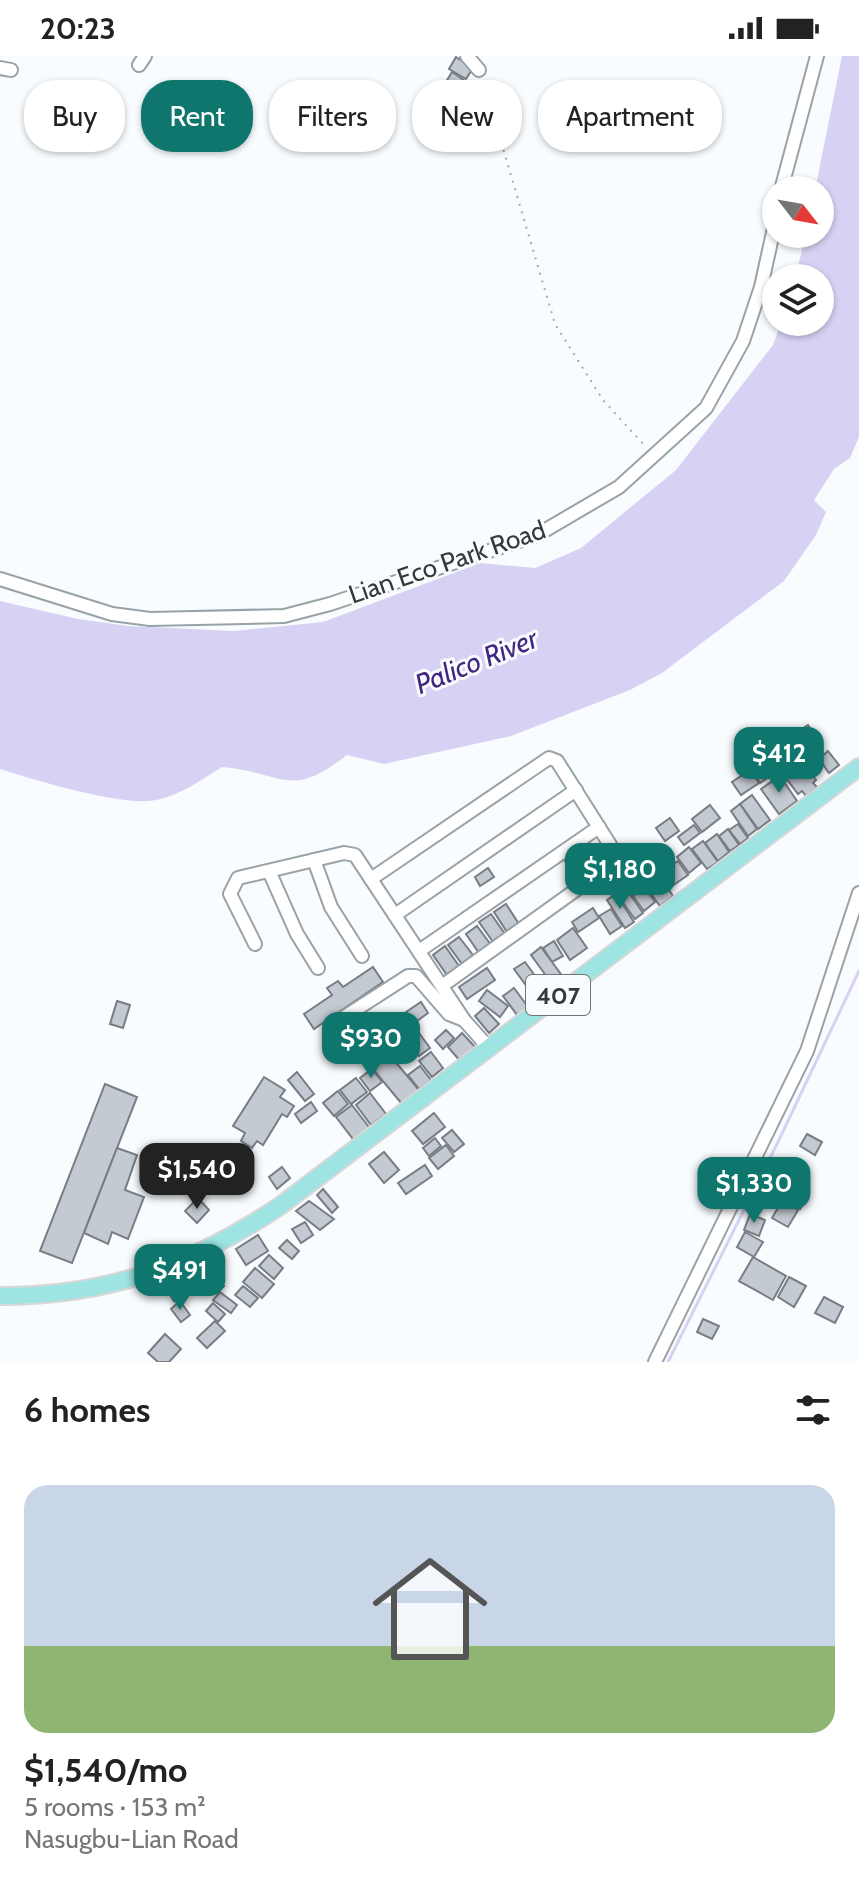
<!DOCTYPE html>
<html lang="en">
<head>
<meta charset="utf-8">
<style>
  :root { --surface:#fff; --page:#f2f2f2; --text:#222; --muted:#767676; --accent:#0f766e }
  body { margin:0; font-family:Cabin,sans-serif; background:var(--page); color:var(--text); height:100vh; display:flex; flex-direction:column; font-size:30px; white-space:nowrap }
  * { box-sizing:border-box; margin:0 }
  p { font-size:26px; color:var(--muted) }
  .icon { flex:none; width:44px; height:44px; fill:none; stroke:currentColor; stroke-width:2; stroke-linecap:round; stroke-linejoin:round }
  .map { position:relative; height:1306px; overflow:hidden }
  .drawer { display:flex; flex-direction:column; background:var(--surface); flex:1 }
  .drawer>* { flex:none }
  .top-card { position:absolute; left:24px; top:24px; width:812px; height:72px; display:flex; gap:16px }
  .needle { width:52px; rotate:121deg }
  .fabs { position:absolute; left:762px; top:120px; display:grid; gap:16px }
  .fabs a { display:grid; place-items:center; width:72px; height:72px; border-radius:50%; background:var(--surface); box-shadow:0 2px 6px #0004; font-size:40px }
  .price { position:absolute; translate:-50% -68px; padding:0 18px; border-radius:16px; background:var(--accent); color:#fff; font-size:26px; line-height:52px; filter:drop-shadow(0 2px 4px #0008) }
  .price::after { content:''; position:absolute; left:50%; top:48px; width:24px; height:18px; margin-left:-12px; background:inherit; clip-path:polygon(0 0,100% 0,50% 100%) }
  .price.on { background:#222; color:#fff }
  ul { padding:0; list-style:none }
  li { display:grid; align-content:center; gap:16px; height:424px; padding:0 24px }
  li span { display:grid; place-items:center; height:248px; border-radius:24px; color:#555 }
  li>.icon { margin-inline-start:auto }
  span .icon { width:144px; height:144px; fill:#fffc; stroke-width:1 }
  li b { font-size:34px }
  h2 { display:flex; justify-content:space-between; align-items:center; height:96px; padding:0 24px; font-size:34px }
  .tag { padding:0 28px; border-radius:32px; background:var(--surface); box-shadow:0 2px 6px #0004; font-size:28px; line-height:72px }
  .tag.on { background:var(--accent); color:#fff }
  .status { display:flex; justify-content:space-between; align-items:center; height:56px; padding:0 40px; background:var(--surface); direction:ltr }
  .status svg { height:22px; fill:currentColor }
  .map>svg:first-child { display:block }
</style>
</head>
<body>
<div class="status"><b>20:23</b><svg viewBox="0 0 49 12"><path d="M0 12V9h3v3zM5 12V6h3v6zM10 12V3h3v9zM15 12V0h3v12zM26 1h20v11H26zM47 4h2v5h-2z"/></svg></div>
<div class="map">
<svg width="859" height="1306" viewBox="0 0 859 1306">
  <rect width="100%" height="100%" fill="#f8fcfe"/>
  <!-- water -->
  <path fill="#d7d2f3" d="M842 0H859V381L850 402 834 413 814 444 826 456 816 479 784 525 662 617 630 634 511 680 384 708 347 699C288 745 284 716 222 711 201 724 181 739 156 744 123 751 35 724 0 713V545L78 563 129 570 233 575 323 566 480 507 535 512 581 492 676 414 773 289 781 266H820V222H795L806 178H820V134H815Z"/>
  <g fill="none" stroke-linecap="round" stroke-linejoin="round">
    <!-- stream -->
    <polyline stroke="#d7d2f3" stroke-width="3" points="668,1306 778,1086 859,915"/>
  </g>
  <!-- building -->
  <g fill="#c4cad2" stroke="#787d85" stroke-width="2">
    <polygon points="456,1 473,12 466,23 449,13"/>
    <polygon points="452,16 465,25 460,34 446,26"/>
    <polygon points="808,669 819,686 808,694 796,677"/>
    <polygon points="797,683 805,696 778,713 770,699"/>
    <polygon points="828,695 839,709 829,717 819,703"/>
    <polygon points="812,696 821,708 811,716 802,703"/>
    <polygon points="801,705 816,724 813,727 817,731 806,740 802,735 798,738 783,718"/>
    <polygon points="761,707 770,720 760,727 751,713"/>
    <polygon points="750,714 759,727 741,739 732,726"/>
    <polygon points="780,720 797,745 779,758 761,733"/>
    <polygon points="752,739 770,764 758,773 740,748"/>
    <polygon points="740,748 757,773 748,780 731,755"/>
    <polygon points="710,749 720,762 702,776 692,763"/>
    <polygon points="670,762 679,775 665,785 656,772"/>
    <polygon points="738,768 748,782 740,788 729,774"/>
    <polygon points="694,769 700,777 684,789 678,781"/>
    <polygon points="728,773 739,789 730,795 719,780"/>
    <polygon points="717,778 729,796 718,805 705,787"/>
    <polygon points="703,785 718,806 707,813 692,793"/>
    <polygon points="689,791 701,807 689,817 677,801"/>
    <polygon points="577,797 584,808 572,816 565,805"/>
    <polygon points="678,805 688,819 669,832 659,818"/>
    <polygon points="488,812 494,821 480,830 475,821"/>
    <polygon points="653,812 658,819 632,838 627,831"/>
    <polygon points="660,820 673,840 660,850 646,831"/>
    <polygon points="644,831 655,846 644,855 633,840"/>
    <polygon points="629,837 643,857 635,863 620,843"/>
    <polygon points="616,838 634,866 625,872 607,844"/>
    <polygon points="506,848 519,868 507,876 494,856"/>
    <polygon points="593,852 599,862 578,876 572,866"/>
    <polygon points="611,853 622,870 610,878 599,860"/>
    <polygon points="491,858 505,878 493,886 479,866"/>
    <polygon points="477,870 491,889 479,897 466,878"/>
    <polygon points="573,872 587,892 570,904 557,884"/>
    <polygon points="459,881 473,899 462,908 448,889"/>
    <polygon points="554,885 563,900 552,906 543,892"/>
    <polygon points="445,890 459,910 447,919 433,899"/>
    <polygon points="541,891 563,921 552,928 531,899"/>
    <polygon points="525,906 549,939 539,947 514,913"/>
    <polygon points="373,911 383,926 314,973 304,958 332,939 327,932 338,925 343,931"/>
    <polygon points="487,912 495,924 467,943 459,931"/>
    <polygon points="514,932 531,955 520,963 503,940"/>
    <polygon points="487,934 508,950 500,961 479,945"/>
    <polygon points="117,945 130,949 123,972 110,968"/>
    <polygon points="421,946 428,957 413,968 406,956"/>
    <polygon points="484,952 499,968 489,977 475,960"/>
    <polygon points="446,974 454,982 443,993 435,984"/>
    <polygon points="419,977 430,992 419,1000 409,985"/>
    <polygon points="462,977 476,992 461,1006 448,991"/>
    <polygon points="431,996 443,1012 432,1021 419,1005"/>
    <polygon points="389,998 419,1034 402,1048 372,1012"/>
    <polygon points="420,1010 431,1024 419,1033 408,1019"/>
    <polygon points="372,1013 382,1026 370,1035 360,1022"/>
    <polygon points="297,1016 314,1038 305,1045 288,1024"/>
    <polygon points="264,1021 285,1034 280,1041 294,1050 287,1061 282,1058 263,1089 257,1085 252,1092 241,1085 245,1077 233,1070"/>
    <polygon points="356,1022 367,1036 351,1048 340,1034"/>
    <polygon points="105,1028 137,1041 72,1207 40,1195"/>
    <polygon points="338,1035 348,1048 334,1060 323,1047"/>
    <polygon points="370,1037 386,1058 371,1069 356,1049"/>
    <polygon points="311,1046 317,1055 301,1067 295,1058"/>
    <polygon points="352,1049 372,1075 356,1087 336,1061"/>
    <polygon points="434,1057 445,1071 423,1088 412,1075"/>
    <polygon points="452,1074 464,1088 454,1096 442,1082"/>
    <polygon points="807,1078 822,1086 815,1099 800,1090"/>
    <polygon points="435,1082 441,1090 429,1100 423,1092"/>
    <polygon points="446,1089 454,1100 438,1113 429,1102"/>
    <polygon points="117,1092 137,1099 125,1134 144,1141 128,1183 112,1176 108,1188 84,1177"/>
    <polygon points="384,1096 399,1114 384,1127 369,1108"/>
    <polygon points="425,1109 432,1120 406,1138 398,1127"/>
    <polygon points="282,1111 290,1122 277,1133 269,1121"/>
    <polygon points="791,1111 803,1119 796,1131 784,1123"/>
    <polygon points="791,1131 808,1140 800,1153 784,1143"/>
    <polygon points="323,1133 338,1151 332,1157 317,1139"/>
    <polygon points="198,1142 209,1154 197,1167 185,1155"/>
    <polygon points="309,1145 334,1163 320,1174 296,1155"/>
    <polygon points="782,1145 798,1154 788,1171 772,1162"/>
    <polygon points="750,1158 765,1164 759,1180 744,1174"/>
    <polygon points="305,1166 313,1179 301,1187 292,1173"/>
    <polygon points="745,1176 763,1186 754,1201 737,1191"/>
    <polygon points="258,1179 268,1195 246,1209 236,1193"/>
    <polygon points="287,1184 299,1195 292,1203 279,1192"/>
    <polygon points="269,1199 283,1212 274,1223 259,1210"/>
    <polygon points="753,1201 786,1220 773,1244 739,1225"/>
    <polygon points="255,1212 274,1228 262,1242 243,1226"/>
    <polygon points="210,1213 224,1230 213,1238 200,1221"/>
    <polygon points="194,1215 209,1234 203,1239 188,1220"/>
    <polygon points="789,1221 806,1230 794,1251 778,1241"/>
    <polygon points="180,1223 188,1236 174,1245 166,1232"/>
    <polygon points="243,1230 258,1242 250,1251 235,1239"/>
    <polygon points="220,1236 237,1249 231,1257 213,1244"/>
    <polygon points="824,1241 843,1251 835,1267 815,1257"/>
    <polygon points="180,1245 190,1259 181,1266 171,1253"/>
    <polygon points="213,1247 225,1258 218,1266 206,1255"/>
    <polygon points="703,1263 719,1270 712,1283 697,1276"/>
    <polygon points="215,1265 225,1275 207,1292 197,1282"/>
    <polygon points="165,1278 181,1293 169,1306 158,1306 148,1297"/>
  </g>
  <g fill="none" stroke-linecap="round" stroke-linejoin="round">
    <defs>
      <g id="minor">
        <polyline points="467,0 479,14"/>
        <polyline points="139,9 145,0"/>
        <polyline points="0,12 11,14"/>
        <polyline points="781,134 817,0"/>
        <polyline points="0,523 112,558 150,563 284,560 330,548 537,479 619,431 706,352 743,285 761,231 776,163"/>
        <polyline points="314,804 331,851 362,900"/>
        <polyline points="269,815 297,878 318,912"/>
        <polyline points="371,823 549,702 557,705 619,803 442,930"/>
        <polyline points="395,859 576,734"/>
        <polyline points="255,888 230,838 238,822 344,797 355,799 464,964 489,992"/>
        <polyline points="419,895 599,771"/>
        <polyline points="332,969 408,920 416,920 449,958 464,964"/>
        <polyline points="655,1306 807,995 859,837"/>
      </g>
      <path id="major" d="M0 1240C109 1240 190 1210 280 1150L859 711"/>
    </defs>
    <!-- minor casing -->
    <use href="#minor" stroke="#98a2a7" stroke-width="16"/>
    <!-- major casing -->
    <use href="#major" stroke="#d7d7d8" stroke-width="20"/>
    <!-- path -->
    <polyline stroke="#a6aaac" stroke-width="2" stroke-dasharray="2 6" stroke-linecap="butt" points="483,25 555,268 603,344 645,390"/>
    <!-- minor -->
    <use href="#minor" stroke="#fff" stroke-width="12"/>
    <!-- major -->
    <use href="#major" stroke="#9de4e3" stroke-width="16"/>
  </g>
  <g text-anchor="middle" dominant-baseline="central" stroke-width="6" stroke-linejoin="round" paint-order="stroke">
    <!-- shield labels -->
    <rect fill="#f8fcfe" stroke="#707476" stroke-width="2" x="526" y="919" width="64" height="40" rx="6"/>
    <g font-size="24" font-weight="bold" fill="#35393b">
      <text x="558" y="939">407</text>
    </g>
    <!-- street labels -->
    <g font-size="26" fill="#35393b" stroke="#f8fcfe">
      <text transform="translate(447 506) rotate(-19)">Lian Eco Park Road</text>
    </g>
    <!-- water labels -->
    <g font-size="28" font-style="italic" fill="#442680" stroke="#f8fcfe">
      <text transform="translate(476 605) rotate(-22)">Palico River</text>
    </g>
  </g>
</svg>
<div class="fabs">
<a><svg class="needle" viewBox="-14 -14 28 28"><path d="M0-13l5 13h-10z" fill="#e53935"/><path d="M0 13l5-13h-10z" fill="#767676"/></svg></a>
<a><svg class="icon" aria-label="layers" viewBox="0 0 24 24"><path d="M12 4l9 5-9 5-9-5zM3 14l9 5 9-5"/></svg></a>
</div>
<b class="price" style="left:779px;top:739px">$412</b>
<b class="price" style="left:620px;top:855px">$1,180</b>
<b class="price" style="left:371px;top:1024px">$930</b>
<b class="price on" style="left:197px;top:1155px">$1,540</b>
<b class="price" style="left:754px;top:1169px">$1,330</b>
<b class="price" style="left:180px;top:1256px">$491</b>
<div class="top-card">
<a class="tag">Buy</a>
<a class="tag on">Rent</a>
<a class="tag">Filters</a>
<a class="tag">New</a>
<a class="tag">Apartment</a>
</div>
</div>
<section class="drawer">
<h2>6 homes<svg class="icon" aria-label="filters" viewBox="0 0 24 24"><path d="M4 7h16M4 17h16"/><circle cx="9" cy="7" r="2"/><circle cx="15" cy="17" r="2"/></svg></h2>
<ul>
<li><span style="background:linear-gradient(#c9d6e8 65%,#8fb573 0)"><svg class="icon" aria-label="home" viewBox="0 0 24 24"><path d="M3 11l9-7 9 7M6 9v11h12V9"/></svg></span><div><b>$1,540/mo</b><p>5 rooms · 153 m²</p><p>Nasugbu-Lian Road</p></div></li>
</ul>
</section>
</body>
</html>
